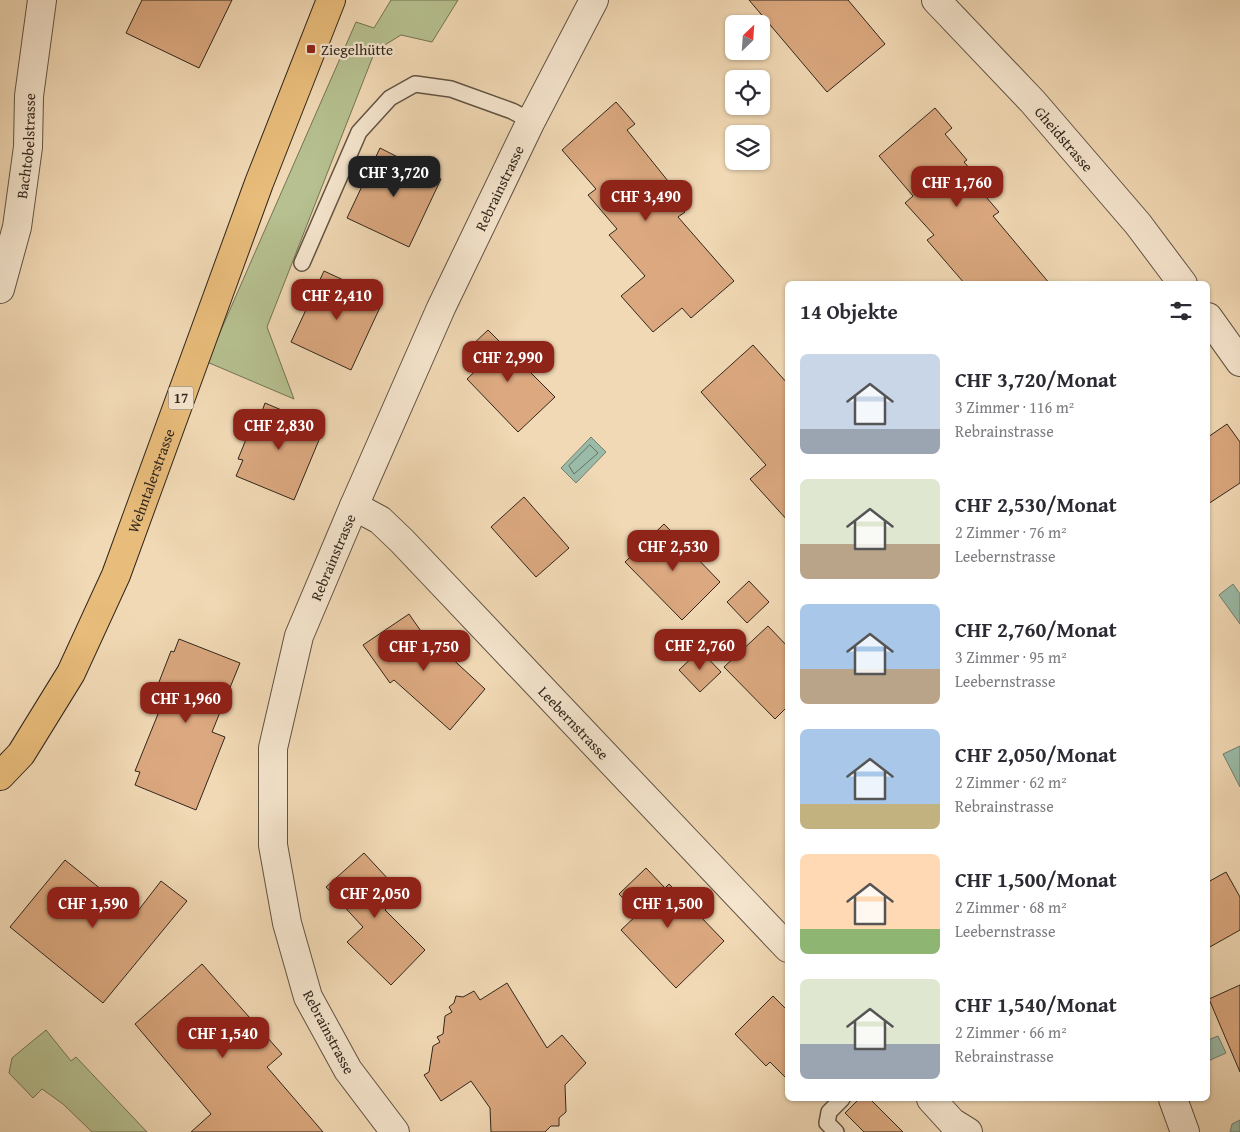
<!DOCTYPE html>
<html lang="de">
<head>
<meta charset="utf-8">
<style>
  :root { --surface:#fff; --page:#f2f2f3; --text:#2b2b33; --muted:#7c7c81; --accent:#8f2418 }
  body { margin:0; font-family:"Gentium Book Plus",serif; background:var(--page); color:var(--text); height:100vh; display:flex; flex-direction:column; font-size:19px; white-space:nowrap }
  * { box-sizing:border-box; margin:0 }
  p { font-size:16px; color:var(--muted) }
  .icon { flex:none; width:28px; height:28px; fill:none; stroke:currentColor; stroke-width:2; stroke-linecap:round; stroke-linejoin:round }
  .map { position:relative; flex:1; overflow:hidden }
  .panel { position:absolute; left:785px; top:281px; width:425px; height:820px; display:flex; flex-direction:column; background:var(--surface); border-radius:8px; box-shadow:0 1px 4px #0004 }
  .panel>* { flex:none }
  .needle { width:32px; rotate:25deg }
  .fabs { position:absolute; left:725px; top:15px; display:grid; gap:10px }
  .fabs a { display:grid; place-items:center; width:45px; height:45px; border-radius:8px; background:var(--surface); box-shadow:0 1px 4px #0004; font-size:25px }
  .price { position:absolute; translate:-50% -42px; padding:0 11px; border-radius:10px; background:var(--accent); color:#fff; font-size:16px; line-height:32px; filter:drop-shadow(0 1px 2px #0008) }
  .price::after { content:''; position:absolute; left:50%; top:30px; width:15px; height:11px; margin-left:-8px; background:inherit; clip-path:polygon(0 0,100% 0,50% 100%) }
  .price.current { background:#222; color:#fff }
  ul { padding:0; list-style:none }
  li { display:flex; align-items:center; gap:15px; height:125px; padding:0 15px }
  li span { display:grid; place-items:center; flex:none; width:140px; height:100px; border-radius:8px; color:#555 }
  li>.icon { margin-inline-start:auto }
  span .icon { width:60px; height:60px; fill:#fffc; stroke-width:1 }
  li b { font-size:21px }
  h2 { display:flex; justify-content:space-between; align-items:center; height:60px; padding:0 15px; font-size:21px }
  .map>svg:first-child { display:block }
</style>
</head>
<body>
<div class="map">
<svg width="1240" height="1132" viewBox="0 0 1240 1132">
  <rect width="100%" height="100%" fill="#f1d9b5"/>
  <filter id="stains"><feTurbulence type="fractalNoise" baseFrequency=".004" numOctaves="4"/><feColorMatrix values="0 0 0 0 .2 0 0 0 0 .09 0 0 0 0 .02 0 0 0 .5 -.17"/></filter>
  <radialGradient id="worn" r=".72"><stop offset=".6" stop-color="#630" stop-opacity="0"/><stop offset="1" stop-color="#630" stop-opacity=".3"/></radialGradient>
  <!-- green -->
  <g fill="#b6c090" stroke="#747356">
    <polygon points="391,0 458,0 432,42 401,35 375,51 267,327 294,399 207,362 356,22 374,28"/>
    <polygon points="46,1030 71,1061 76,1057 147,1132 92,1132 63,1104 42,1089 33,1098 9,1073 12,1058"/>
  </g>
  <!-- water -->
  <g fill="#9bbba9" stroke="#717f71">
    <polygon points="591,437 606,452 576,483 561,468"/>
    <polygon points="1233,584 1240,594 1240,624 1219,595"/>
    <polygon points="1240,746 1240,787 1223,754"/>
    <polygon points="1218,1036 1226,1053 1208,1061 1208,1040"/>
    <polygon points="1240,1120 1240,1132 1230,1132 1232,1124"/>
  </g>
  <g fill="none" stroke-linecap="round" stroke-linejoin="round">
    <!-- shore -->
    <polygon stroke="#667063" stroke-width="1" points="590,445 598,453 574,474 569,466"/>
  </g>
  <!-- building -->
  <g fill="#dba87f" stroke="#31261d">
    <polygon points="142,0 232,0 199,68 126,33"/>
    <polygon points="749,0 848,0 885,44 827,92"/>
    <polygon points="616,102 635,124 627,130 672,186 666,191 685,212 678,217 734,281 691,318 682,308 653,332 621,296 645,276 609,235 617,229 588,195 596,189 562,150"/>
    <polygon points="935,108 952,128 945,134 967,160 964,162 991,193 986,197 999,212 993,216 1050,284 965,284 927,240 934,235 905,203 913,196 879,156"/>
    <polygon points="380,148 441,179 409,247 347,218"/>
    <polygon points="324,271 365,290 363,294 382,303 351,370 291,342"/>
    <polygon points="488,330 555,397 518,432 467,379 485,362 470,347"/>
    <polygon points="753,345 788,384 788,521 750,479 766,465 701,392"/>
    <polygon points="265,403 324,428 294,500 236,476 243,460 238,459 256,415 260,417"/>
    <polygon points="1227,424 1240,442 1240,483 1208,504 1208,437"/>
    <polygon points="524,497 569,548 536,577 491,527"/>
    <polygon points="664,524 720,582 682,620 625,562"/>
    <polygon points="749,581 769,602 747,623 727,602"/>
    <polygon points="409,614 441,660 447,654 485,689 450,730 394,680 390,683 363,645"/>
    <polygon points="768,626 788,647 788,706 775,719 724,667"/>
    <polygon points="179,639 240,663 212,732 225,737 196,810 135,785 140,772 135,771 158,714 151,711 157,696 154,695 171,651 174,652"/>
    <polygon points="700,650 721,672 700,692 679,670"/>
    <polygon points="364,853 402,894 385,910 425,950 391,985 347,942 363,927 326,887"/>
    <polygon points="65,860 134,916 161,881 187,901 103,1003 10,927"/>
    <polygon points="646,868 665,888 669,884 724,941 676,988 621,930 638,914 619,894"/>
    <polygon points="1226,872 1240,897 1240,930 1208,948 1208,882"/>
    <polygon points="202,964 282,1054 267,1067 323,1132 191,1132 211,1114 135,1024"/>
    <polygon points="507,983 547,1048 562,1035 586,1063 565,1085 566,1112 559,1118 559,1126 551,1126 545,1132 491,1132 490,1108 471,1081 441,1101 424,1075 429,1072 433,1046 440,1042 437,1037 443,1034 445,1016 452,1012 449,1007 454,1003 456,996 463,997 474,991 480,1000"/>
    <polygon points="1240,985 1240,1072 1209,999"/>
    <polygon points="773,996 788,1011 788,1080 770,1062 766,1066 735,1034"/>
    <polygon points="859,1099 870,1099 903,1132 864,1132 845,1113"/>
  </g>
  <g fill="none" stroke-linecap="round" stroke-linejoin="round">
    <defs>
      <g id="service">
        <polyline points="302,263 359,132 390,98 415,84 451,89 512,111 531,121"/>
        <polyline points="836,1132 827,1123 829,1112 842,1099"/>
      </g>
      <g id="minor">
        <path id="s1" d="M936 0 1033 102 1138 224 1183 284"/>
        <path id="s2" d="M0 289 17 227 28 147 29 96 42 0"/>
        <polyline points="1208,317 1240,362"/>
        <path id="s3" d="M354 506 380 520 402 541 788 948"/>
        <polyline points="931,1099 952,1122 968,1132"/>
        <polyline points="1173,1099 1185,1132"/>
        <path id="s4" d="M395 1132 348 1070 308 997 287 923 273 845V748L299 636 354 506 441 308 531 121 594 0"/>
      </g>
      <g id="primary">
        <path id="s5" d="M0 776 21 754 71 673 116 575 259 183 331 0"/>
      </g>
    </defs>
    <!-- service casing -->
    <use href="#service" stroke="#615343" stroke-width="18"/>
    <!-- minor casing -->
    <use href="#minor" stroke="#615343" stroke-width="30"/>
    <!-- primary casing -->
    <use href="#primary" stroke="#31261d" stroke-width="30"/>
    <!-- service -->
    <use href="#service" stroke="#f6e6cf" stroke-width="15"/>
    <!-- minor -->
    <use href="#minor" stroke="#f6e6cf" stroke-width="28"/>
    <!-- primary -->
    <use href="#primary" stroke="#e8bc7a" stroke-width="28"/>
  </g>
  <!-- markers -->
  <rect fill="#8f2418" stroke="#f6e6cf" stroke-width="2" x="306" y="44" width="10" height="10" rx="2.5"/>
  <g text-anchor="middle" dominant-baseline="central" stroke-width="4.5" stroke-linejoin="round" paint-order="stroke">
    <!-- shield labels -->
    <rect fill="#f6e6cf" stroke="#6c6052" stroke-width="1" x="168.5" y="386.5" width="25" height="23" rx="4"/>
    <g font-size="14" font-weight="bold" fill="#31261d">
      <text x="181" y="398">17</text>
    </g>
    <!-- poi labels -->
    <g font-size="15" fill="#31261d" stroke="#f6e6cf" text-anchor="start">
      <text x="321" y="49">Ziegelhütte</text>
    </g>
    <!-- street labels -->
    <g font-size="15" fill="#31261d" stroke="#f6e6cf">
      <text stroke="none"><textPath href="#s1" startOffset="189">Gheidstrasse</textPath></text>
      <text stroke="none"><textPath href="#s2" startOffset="146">Bachtobelstrasse</textPath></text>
      <text stroke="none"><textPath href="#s4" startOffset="1020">Rebrainstrasse</textPath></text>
      <text stroke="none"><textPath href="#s5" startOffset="334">Wehntalerstrasse</textPath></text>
      <text stroke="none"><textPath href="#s4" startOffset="615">Rebrainstrasse</textPath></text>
      <text stroke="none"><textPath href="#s3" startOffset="310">Leebernstrasse</textPath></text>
      <text transform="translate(329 1032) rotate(62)">Rebrainstrasse</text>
    </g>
  </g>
  <rect width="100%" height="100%" filter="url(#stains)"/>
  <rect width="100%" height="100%" fill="url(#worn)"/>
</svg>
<div class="fabs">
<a><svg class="needle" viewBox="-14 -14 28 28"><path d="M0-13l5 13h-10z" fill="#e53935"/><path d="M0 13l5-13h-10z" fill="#7c7c81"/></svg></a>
<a><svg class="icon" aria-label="locate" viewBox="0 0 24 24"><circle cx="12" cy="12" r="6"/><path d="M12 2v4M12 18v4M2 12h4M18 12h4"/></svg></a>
<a><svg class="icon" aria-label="layers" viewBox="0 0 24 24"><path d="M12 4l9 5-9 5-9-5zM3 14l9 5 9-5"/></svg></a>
</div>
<b class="price current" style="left:394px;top:198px">CHF 3,720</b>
<b class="price" style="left:957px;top:208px">CHF 1,760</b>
<b class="price" style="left:646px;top:222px">CHF 3,490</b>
<b class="price" style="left:337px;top:321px">CHF 2,410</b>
<b class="price" style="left:508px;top:383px">CHF 2,990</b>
<b class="price" style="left:279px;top:451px">CHF 2,830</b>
<b class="price" style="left:673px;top:572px">CHF 2,530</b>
<b class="price" style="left:700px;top:671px">CHF 2,760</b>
<b class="price" style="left:424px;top:672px">CHF 1,750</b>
<b class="price" style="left:186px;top:724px">CHF 1,960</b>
<b class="price" style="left:375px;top:919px">CHF 2,050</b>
<b class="price" style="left:93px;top:929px">CHF 1,590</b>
<b class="price" style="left:668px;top:929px">CHF 1,500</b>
<b class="price" style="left:223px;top:1059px">CHF 1,540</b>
<section class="panel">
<h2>14 Objekte<svg class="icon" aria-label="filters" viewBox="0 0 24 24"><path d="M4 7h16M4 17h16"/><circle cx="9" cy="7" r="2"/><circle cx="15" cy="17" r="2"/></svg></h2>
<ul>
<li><span style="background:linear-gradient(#c9d6e8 75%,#9aa5b1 0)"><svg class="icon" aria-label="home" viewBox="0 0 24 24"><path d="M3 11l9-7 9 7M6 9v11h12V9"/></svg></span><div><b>CHF 3,720/Monat</b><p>3 Zimmer · 116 m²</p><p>Rebrainstrasse</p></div></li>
<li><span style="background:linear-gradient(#dfe7d0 65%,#b9a48a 0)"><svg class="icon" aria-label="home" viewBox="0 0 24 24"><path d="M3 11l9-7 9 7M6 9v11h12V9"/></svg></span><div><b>CHF 2,530/Monat</b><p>2 Zimmer · 76 m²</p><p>Leebernstrasse</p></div></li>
<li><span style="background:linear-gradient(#a9c7e8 65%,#b9a48a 0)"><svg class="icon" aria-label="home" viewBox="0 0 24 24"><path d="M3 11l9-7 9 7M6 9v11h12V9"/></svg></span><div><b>CHF 2,760/Monat</b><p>3 Zimmer · 95 m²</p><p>Leebernstrasse</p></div></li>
<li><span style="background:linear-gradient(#a9c7e8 75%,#c2b280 0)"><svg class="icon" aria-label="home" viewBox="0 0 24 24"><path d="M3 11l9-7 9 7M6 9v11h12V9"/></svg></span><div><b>CHF 2,050/Monat</b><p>2 Zimmer · 62 m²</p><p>Rebrainstrasse</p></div></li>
<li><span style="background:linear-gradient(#ffd9b3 75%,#8fb573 0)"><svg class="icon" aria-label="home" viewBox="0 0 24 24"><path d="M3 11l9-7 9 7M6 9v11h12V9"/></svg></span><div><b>CHF 1,500/Monat</b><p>2 Zimmer · 68 m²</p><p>Leebernstrasse</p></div></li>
<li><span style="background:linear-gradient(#dfe7d0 65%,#9aa5b1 0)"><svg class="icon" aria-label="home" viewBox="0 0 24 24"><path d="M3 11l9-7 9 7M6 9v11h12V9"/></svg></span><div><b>CHF 1,540/Monat</b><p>2 Zimmer · 66 m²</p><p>Rebrainstrasse</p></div></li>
</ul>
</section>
</div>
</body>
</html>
